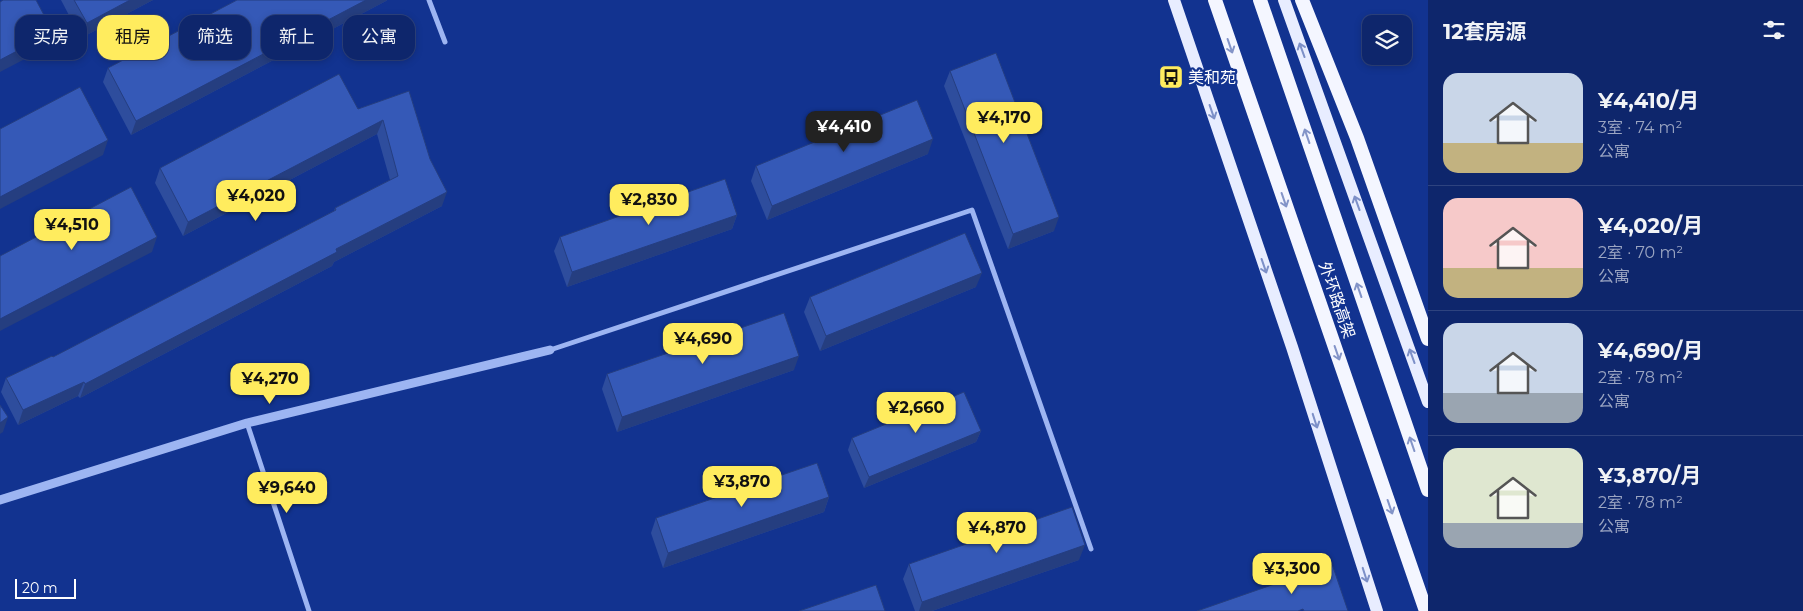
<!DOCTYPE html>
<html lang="zh">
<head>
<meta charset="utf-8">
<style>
  :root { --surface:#0e266c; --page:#1c3274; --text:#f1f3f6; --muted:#9ba5c2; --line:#2e437f; --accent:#ffec5e }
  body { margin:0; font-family:Montserrat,"Noto Sans SC",sans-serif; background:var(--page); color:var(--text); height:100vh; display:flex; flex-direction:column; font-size:19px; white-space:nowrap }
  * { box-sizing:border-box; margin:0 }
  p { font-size:16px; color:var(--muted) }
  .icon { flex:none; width:28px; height:28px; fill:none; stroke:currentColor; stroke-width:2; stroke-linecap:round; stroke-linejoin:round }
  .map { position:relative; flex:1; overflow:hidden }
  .panel { display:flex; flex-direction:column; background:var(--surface); width:375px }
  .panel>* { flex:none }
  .banner { position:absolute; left:15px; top:15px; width:475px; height:45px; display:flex; gap:10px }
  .tools { position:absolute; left:1362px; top:15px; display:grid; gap:10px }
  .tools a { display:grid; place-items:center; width:50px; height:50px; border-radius:10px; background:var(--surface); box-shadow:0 2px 8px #0003,0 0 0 1px var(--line); font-size:25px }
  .scale { position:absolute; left:15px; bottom:12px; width:61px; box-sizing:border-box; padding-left:5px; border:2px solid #fff; border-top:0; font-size:14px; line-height:18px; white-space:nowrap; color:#fff; -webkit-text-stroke:4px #123390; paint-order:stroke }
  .price { position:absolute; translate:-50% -42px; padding:0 11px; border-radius:10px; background:var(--accent); color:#111; font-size:16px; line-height:32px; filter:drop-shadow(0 1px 2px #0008) }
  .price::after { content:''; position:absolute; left:50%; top:30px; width:15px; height:11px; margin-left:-8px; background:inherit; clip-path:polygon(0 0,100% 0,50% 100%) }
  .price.current { background:#222; color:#fff }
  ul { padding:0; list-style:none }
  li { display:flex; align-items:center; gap:15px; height:125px; padding:0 15px }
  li+li { border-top:1px solid var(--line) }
  li span { display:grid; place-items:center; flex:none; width:140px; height:100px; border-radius:15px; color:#555 }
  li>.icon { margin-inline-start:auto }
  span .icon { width:60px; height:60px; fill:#fffc; stroke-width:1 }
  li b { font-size:21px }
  h2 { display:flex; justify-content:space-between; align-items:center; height:60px; padding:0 15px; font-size:21px }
  .tag { padding:0 18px; border-radius:15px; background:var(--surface); box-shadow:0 2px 8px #0003,0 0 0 1px var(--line); font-size:18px; line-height:45px }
  .tag.current { background:var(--accent); color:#111 }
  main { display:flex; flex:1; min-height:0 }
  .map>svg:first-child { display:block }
</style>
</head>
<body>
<main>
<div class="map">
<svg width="1428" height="611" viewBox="0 0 1428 611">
  <rect width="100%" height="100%" fill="#123390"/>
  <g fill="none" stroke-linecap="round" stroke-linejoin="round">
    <!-- minor -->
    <g stroke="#9db5f2" stroke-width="5">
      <polyline points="429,0 445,42"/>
      <polyline points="550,350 972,210 1091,549"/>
      <polyline points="247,423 309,611"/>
    </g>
    <!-- tertiary -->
    <polyline stroke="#9db5f2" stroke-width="9" points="0,500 247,423 550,350"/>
    <!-- primary -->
    <g stroke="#e8edff" stroke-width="12">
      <polyline points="1174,0 1292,347 1377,611"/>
      <polyline points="1284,0 1428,402"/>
    </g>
    <!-- trunk -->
    <g stroke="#f4f6ff" stroke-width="14">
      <polyline points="1215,0 1426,611"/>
      <polyline points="1260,0 1428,490"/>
      <polyline points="1302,0 1357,138 1428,339"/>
    </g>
  </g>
  <!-- wall -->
  <g fill="#2e4d9d">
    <polygon points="61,0 153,0 81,38"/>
    <polygon points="237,0 387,0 386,1 131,135 103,82 108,68"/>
    <polygon points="950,71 1054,231 1008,249 944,86"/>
    <polygon points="409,91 442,206 334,262 332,266 80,398 78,396 18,425 1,392 6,378 53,357 334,211 335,208 390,180 377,134 183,236 155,183 160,168 358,109"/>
    <polygon points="928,154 767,220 751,181 756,166"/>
    <polygon points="737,215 732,229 567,287 554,251 560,237"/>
    <polygon points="976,287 820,351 804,312 810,297"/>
    <polygon points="794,370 617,432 602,389 607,374"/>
    <polygon points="981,431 976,442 864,488 848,450 852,438"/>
    <polygon points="829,497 824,512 663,568 651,533 656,518"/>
    <polygon points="1079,560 932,611 915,611 903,579 909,564"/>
  </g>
  <!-- shaded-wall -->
  <g fill="#253e80">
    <polygon points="130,0 153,0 81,38 87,23"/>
    <polygon points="366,0 387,0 386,1 131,135 136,121"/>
    <polygon points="53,32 48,47 0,72 0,60"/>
    <polygon points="383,120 377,134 183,236 188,222"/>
    <polygon points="933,139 928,154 767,220 772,206"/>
    <polygon points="108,140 103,155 0,209 0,197"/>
    <polygon points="447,192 442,206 334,262 332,266 80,398 85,384 336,249"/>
    <polygon points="737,215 732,229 567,287 572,272"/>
    <polygon points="1059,217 1054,231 1008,249 1013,234"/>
    <polygon points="157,237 152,252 0,331 0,319"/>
    <polygon points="982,273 976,287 820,351 826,336"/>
    <polygon points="799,356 794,370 617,432 622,417"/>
    <polygon points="84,382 78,396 18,425 23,410"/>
    <polygon points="8,417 3,432 0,434 0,423"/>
    <polygon points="981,431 976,442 864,488 869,477"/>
    <polygon points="829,497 824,512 663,568 668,553"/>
    <polygon points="1085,545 1079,560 932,611 919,611 922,602"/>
  </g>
  <!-- building -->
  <g fill="#3559b7" stroke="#253e80">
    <polygon points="3,0 36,0 53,32 0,60 0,2"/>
    <polygon points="74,0 130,0 87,23"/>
    <polygon points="237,0 366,0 136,121 108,68"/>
    <polygon points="996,53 1059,217 1013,234 950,71"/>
    <polygon points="339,74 358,109 409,91 430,159 447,192 336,249 337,252 85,384 84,382 23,410 6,378 52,356 53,357 336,210 335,208 398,176 383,120 188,222 160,168"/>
    <polygon points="80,87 108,140 0,197 0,129"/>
    <polygon points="917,100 933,139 772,206 756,166"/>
    <polygon points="725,179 737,215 572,272 560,237"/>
    <polygon points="131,187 157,237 0,319 0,256"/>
    <polygon points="965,233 982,273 826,336 810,297"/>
    <polygon points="784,313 799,356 622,417 607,374"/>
    <polygon points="964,392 981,431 869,477 852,438"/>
    <polygon points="0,405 8,417 0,423"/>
    <polygon points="817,463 829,497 668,553 656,518"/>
    <polygon points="1072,507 1085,545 922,602 909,564"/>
    <polygon points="1332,564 1348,611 1304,611 1303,609 1298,611 1197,611"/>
    <polygon points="876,585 885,611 799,611"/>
  </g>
  <!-- one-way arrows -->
  <defs><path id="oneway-shaft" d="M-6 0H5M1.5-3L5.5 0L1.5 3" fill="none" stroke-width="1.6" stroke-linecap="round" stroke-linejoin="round" transform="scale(1.25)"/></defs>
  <g stroke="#8394c8">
    <use href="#oneway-shaft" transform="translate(1230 46) rotate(71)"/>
    <use href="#oneway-shaft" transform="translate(1307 136) rotate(-109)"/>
    <use href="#oneway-shaft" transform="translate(1284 200) rotate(71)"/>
    <use href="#oneway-shaft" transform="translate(1359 290) rotate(-109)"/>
    <use href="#oneway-shaft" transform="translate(1337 353) rotate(71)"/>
    <use href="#oneway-shaft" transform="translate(1412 444) rotate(-109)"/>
    <use href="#oneway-shaft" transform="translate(1390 507) rotate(71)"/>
  </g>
  <g stroke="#7d90c8">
    <use href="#oneway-shaft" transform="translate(1302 50) rotate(-110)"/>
    <use href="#oneway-shaft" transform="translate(1212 112) rotate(71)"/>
    <use href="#oneway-shaft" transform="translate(1357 203) rotate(-110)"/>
    <use href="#oneway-shaft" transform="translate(1264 266) rotate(71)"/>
    <use href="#oneway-shaft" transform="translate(1412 356) rotate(-110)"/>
    <use href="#oneway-shaft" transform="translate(1315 421) rotate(72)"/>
    <use href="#oneway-shaft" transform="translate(1365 575) rotate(72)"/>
  </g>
  <!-- icons -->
  <defs>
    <symbol id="bus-square" viewBox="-11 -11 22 22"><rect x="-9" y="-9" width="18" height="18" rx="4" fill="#ffec5e" stroke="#123390"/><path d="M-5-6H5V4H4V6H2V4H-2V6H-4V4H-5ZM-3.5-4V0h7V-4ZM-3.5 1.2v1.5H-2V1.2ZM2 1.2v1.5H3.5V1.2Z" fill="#111"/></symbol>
  </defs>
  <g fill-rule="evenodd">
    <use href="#bus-square" x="1157" y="63" width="28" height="28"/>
  </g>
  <g text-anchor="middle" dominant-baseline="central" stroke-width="4.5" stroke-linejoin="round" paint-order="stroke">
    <!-- poi labels -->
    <g font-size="16" fill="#fff" stroke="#123390" text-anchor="start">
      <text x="1188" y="77">美和苑</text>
    </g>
    <!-- street labels -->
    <g font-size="16" fill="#fff" stroke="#123390">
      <text transform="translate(1337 300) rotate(71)">外环路高架</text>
    </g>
  </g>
</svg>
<div class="tools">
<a><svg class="icon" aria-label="layers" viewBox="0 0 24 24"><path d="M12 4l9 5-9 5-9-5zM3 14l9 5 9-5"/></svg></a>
</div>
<div class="scale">20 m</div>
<b class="price" style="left:1004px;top:144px">¥4,170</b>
<b class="price current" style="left:844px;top:153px">¥4,410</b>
<b class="price" style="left:256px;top:222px">¥4,020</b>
<b class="price" style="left:649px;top:226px">¥2,830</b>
<b class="price" style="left:72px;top:251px">¥4,510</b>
<b class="price" style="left:703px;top:365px">¥4,690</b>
<b class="price" style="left:270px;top:405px">¥4,270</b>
<b class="price" style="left:916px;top:434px">¥2,660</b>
<b class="price" style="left:742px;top:508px">¥3,870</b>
<b class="price" style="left:287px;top:514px">¥9,640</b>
<b class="price" style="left:997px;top:554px">¥4,870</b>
<b class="price" style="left:1292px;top:595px">¥3,300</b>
<div class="banner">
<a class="tag">买房</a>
<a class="tag current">租房</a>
<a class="tag">筛选</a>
<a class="tag">新上</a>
<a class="tag">公寓</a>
</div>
</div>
<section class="panel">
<h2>12套房源<svg class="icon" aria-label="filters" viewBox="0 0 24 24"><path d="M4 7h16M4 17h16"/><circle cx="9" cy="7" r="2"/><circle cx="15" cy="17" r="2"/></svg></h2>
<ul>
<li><span style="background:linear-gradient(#c9d6e8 70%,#c2b280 0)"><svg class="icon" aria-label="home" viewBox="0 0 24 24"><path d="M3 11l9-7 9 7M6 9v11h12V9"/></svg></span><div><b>¥4,410/月</b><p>3室 · 74 m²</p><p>公寓</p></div></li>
<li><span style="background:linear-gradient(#f6c9c9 70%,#c2b280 0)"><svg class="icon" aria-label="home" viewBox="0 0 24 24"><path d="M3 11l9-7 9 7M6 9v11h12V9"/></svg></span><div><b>¥4,020/月</b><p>2室 · 70 m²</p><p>公寓</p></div></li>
<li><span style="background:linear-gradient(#c9d6e8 70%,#9aa5b1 0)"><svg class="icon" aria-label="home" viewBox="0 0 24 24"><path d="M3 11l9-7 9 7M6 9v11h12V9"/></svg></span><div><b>¥4,690/月</b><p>2室 · 78 m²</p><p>公寓</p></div></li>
<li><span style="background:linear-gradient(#dfe7d0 75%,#9aa5b1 0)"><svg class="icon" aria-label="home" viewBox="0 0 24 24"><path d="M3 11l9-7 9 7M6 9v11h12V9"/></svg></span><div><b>¥3,870/月</b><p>2室 · 78 m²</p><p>公寓</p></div></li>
</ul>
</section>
</main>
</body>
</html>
